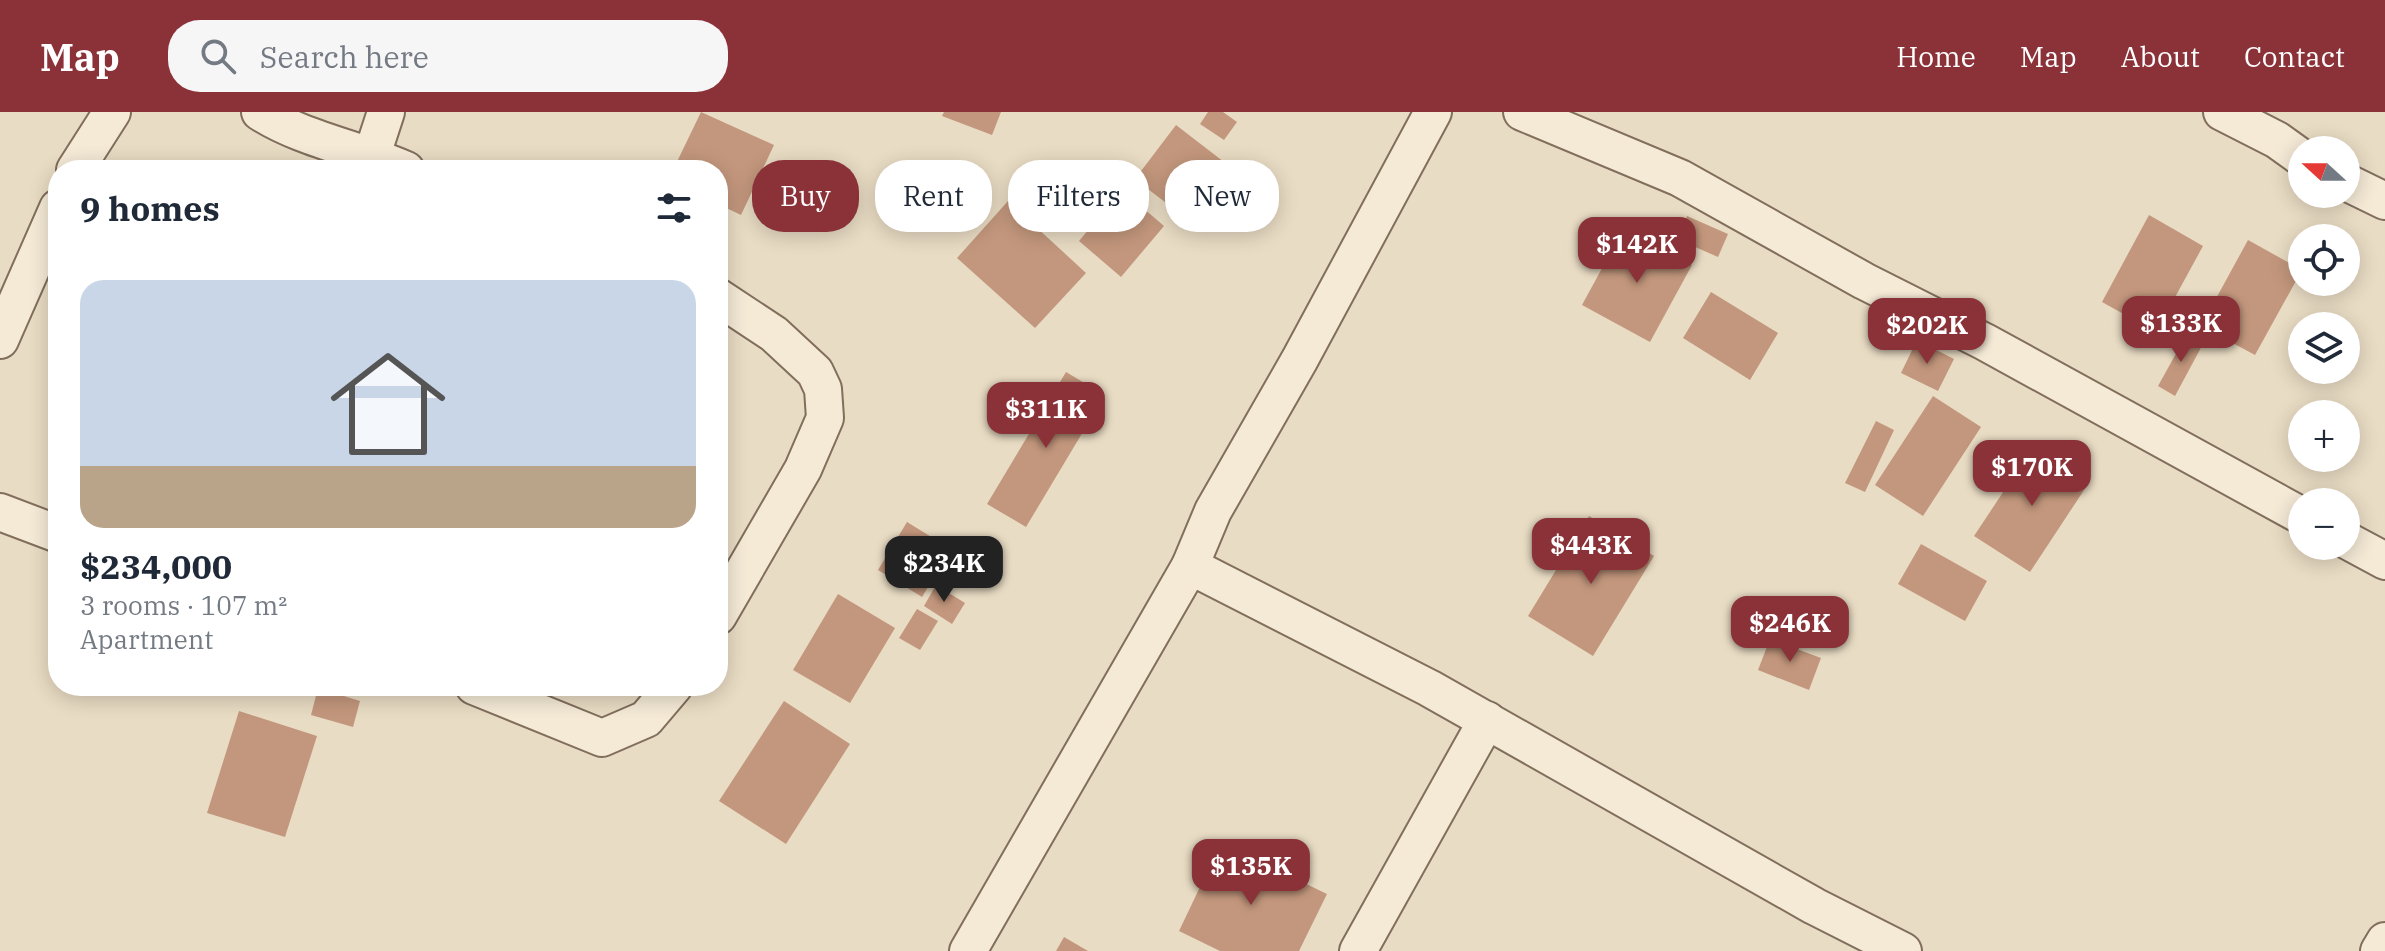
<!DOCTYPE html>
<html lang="en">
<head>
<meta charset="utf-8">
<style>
  :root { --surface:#fff; --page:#f6f6f7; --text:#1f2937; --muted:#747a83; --accent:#8a3238 }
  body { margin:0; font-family:"IBM Plex Serif",serif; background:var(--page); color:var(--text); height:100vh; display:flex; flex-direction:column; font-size:30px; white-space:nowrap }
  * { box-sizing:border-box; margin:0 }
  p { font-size:26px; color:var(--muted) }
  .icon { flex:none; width:44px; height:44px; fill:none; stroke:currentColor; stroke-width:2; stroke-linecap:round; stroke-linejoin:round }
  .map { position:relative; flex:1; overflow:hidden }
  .panel { position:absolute; left:48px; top:48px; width:680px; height:536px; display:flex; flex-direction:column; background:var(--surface); border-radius:32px; box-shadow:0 4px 20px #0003 }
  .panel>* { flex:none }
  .guide { position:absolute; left:752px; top:48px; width:760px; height:72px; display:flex; gap:16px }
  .needle { width:52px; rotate:291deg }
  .controls { position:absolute; left:2288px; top:24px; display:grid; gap:16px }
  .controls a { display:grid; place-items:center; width:72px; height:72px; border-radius:50%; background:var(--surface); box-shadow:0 4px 20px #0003; font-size:40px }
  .price { position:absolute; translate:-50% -68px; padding:0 18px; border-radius:16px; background:var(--accent); color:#fff; font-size:26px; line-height:52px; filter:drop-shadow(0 2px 4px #0008) }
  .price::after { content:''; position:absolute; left:50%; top:48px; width:24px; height:18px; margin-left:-12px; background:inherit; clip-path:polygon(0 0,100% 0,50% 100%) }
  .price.selected { background:#222; color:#fff }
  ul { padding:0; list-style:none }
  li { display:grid; align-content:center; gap:16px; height:424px; padding:0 32px }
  li span { display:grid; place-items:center; height:248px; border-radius:24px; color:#555 }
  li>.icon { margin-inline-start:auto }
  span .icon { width:144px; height:144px; fill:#fffc; stroke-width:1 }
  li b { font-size:34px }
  h2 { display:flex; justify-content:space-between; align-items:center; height:96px; padding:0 32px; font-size:34px }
  .pill { padding:0 28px; border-radius:32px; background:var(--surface); box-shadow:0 4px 20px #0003; font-size:28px; line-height:72px }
  .pill.selected { background:var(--accent); color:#fff }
  header { display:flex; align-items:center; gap:48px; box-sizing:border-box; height:112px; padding:0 40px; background:var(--accent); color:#fff }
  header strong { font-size:38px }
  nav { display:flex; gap:44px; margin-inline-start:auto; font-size:28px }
  .search { width:560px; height:72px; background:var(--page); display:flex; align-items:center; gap:20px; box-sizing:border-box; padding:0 28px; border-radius:32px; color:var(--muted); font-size:30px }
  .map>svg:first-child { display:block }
</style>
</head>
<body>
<header>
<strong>Map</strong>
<div class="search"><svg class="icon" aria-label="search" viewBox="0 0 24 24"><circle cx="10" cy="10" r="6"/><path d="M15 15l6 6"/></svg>Search here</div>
<nav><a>Home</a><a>Map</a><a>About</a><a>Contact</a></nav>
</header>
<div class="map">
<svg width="2385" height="839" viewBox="0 0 2385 839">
  <rect width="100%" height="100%" fill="#e9dcc4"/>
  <!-- building -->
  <g fill="#c3977d">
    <polygon points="701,0 774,33 741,103 718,92 718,58 673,58"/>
    <polygon points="944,0 1001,0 992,23 942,4"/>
    <polygon points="1208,0 1223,0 1237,10 1224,28 1200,12"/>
    <polygon points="1176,13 1224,50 1183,104 1135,67"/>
    <polygon points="1122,78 1164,114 1121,165 1079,129"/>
    <polygon points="1008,89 1086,161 1035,216 957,146"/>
    <polygon points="2149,103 2203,134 2156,220 2102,190"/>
    <polygon points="1687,104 1728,122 1718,145 1677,127"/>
    <polygon points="1624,116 1692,153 1650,230 1582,193"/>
    <polygon points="2248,128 2302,158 2255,243 2201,214"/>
    <polygon points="1711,180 1778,221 1750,268 1683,226"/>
    <polygon points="2188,220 2204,230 2175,284 2158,274"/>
    <polygon points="1917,228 1954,247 1938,279 1901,261"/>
    <polygon points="1066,260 1105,283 1026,415 987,392"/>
    <polygon points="1933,284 1981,315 1923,404 1875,373"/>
    <polygon points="1876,309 1894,318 1865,380 1845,371"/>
    <polygon points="2035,332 2090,369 2030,460 1974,424"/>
    <polygon points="1589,404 1654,444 1593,544 1528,504"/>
    <polygon points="907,410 951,437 922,485 878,458"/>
    <polygon points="1921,432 1987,469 1965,509 1898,472"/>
    <polygon points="936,473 965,491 952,512 924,494"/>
    <polygon points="838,482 895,516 850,591 793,558"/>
    <polygon points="917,497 938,509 920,538 899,526"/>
    <polygon points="1770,527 1821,546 1809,578 1758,558"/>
    <polygon points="318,576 360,589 353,615 311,603"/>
    <polygon points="784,589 850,632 786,732 719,689"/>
    <polygon points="239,599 317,624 285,725 207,701"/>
    <polygon points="1221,731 1327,782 1299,839 1220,839 1179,819"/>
    <polygon points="1064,825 1088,839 1056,839"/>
  </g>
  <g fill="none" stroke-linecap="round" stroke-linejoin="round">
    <defs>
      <g id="minor">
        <path d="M260 0C302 27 359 37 406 58"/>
        <polyline points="1522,0 1680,66 1864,169 1985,230 2302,404"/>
        <polyline points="2222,0 2277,28 2302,46"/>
        <polyline points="372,43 386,0"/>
        <polyline points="75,58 112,0"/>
        <polyline points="2346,70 2385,89"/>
        <polyline points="718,185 774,222 815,260 823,277 825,306 803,357 718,504"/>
        <polyline points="0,228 58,96"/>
        <polyline points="0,400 58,422"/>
        <polyline points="2346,428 2385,449"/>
        <polyline points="1190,454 1429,576 1814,794 1903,839"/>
        <polyline points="474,574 602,626 646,607 674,574"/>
        <polyline points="968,839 1190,454 1213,399 1300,247 1433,0"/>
        <polyline points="1358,839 1487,608"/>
        <polyline points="2379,839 2385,829"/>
      </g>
    </defs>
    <!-- minor casing -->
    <use href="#minor" stroke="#816e5c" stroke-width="40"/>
    <!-- minor -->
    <use href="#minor" stroke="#f5ead6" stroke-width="36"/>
  </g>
</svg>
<div class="controls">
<a><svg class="needle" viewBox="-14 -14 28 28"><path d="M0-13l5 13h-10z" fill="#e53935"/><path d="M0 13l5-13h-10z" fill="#747a83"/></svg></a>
<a><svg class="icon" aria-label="locate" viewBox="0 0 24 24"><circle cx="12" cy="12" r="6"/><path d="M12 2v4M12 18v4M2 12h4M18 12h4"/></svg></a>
<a><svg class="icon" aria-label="layers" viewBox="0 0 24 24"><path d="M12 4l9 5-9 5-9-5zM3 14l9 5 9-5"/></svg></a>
<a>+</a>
<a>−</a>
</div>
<b class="price" style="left:1637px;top:173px">$142K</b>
<b class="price" style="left:2181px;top:252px">$133K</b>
<b class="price" style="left:1927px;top:254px">$202K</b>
<b class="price" style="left:1046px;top:338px">$311K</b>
<b class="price" style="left:2032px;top:396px">$170K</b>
<b class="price" style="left:1591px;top:474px">$443K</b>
<b class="price selected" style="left:944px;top:492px">$234K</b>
<b class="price" style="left:1790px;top:552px">$246K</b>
<b class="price" style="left:1251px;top:795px">$135K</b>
<div class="guide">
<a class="pill selected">Buy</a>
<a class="pill">Rent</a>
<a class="pill">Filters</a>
<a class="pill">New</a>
</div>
<section class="panel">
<h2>9 homes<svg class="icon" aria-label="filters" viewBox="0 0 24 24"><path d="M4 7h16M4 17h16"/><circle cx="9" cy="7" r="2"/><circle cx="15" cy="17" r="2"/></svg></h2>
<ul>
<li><span style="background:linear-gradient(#c9d6e8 75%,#b9a48a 0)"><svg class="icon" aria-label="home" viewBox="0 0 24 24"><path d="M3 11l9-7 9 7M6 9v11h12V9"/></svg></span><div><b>$234,000</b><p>3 rooms · 107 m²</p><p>Apartment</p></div></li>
</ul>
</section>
</div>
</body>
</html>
